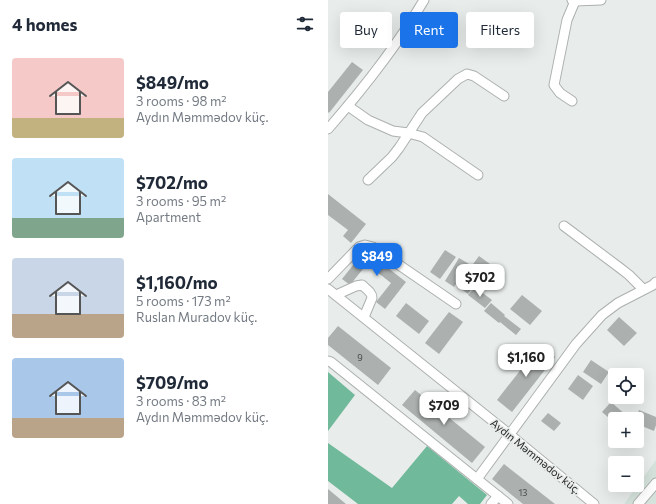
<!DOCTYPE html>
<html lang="en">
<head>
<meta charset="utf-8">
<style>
  :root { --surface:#fff; --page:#f2f2f3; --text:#1f2937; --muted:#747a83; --accent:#1a73e8 }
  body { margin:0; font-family:Commissioner,sans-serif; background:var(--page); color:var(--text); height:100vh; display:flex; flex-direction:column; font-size:15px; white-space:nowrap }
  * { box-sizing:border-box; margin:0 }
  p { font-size:13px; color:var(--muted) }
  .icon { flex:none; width:22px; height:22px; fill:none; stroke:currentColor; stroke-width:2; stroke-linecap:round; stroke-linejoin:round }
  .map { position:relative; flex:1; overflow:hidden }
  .side { display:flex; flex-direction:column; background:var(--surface); width:328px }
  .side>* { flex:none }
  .hud { position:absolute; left:12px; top:12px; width:256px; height:36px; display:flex; gap:8px }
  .tools { position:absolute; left:280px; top:368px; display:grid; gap:8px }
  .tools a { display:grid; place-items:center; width:36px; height:36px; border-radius:4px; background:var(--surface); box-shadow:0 4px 16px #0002; font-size:20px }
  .price { position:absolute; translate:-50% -34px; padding:0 9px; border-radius:8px; background:#fff; color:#222; font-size:13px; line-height:26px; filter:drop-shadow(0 1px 2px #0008) }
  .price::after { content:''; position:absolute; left:50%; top:24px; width:12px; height:9px; margin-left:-6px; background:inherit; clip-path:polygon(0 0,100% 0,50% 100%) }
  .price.current { background:var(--accent); color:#fff }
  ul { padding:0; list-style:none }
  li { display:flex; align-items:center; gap:12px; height:100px; padding:0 12px }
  li span { display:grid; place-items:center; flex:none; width:112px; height:80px; border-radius:4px; color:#555 }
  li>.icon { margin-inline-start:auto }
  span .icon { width:48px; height:48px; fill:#fffc; stroke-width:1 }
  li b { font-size:17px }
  h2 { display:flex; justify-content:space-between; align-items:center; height:48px; padding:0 12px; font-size:17px }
  .pill { padding:0 14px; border-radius:4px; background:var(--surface); box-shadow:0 4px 16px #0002; font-size:14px; line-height:36px }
  .pill.current { background:var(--accent); color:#fff }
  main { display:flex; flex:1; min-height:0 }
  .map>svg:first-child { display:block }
</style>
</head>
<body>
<main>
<section class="side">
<h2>4 homes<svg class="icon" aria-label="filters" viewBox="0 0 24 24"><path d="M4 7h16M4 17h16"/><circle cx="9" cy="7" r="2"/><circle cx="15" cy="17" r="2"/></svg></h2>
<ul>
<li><span style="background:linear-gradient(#f6c9c9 75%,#c2b280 0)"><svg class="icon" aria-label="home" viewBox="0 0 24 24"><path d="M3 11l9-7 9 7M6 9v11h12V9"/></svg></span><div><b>$849/mo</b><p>3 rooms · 98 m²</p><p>Aydın Məmmədov küç.</p></div></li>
<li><span style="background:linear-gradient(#bfe0f5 75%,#7fa58c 0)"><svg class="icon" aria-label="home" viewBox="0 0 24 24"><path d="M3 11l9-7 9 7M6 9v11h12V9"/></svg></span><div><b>$702/mo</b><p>3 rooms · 95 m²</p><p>Apartment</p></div></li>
<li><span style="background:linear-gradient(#c9d6e8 70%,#b9a48a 0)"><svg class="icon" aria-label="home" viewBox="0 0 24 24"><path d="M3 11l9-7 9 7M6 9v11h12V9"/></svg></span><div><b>$1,160/mo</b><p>5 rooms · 173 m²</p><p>Ruslan Muradov küç.</p></div></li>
<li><span style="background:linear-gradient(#a9c7e8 75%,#b9a48a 0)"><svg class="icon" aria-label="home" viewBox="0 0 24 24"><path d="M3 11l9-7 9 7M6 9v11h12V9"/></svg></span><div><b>$709/mo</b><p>3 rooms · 83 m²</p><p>Aydın Məmmədov küç.</p></div></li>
</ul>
</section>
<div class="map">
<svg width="328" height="504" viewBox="0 0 328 504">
  <rect width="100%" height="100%" fill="#e8edeb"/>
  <!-- built -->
  <polygon fill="#d6e3dc" points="328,460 328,504 296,504"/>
  <!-- forest -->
  <g fill="#71b99b">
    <polygon points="0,372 27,395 0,431"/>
    <polygon points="0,443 64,488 99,446 159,495 152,504 140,504 131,496 124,504 30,504 0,481"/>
  </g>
  <!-- building -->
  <g fill="#acb1af">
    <polygon points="24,62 35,70 1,113 0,112 0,92"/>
    <polygon points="0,194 38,224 23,243 15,236 20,230 0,215"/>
    <polygon points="37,250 78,282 57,309 48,302 63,283 39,264 22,285 14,279"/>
    <polygon points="117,250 128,257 112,279 102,272"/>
    <polygon points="151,256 162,264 140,294 129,286"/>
    <polygon points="131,258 141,264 126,287 117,281"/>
    <polygon points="147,287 164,300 157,308 140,295"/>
    <polygon points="194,295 214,311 202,325 182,309"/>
    <polygon points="78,303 101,321 91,334 68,316"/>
    <polygon points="163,303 177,315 176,316 193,329 188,335 172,322 171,323 156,311"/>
    <polygon points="121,312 135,322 111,354 97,343"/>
    <polygon points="291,317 309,333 296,346 279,330"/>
    <polygon points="10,326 63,368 50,385 0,345 0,338"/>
    <polygon points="212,345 227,357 184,412 169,400"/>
    <polygon points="263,360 281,372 273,384 255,372"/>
    <polygon points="250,375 265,386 255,400 240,389"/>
    <polygon points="87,390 157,447 144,463 74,405"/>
    <polygon points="283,402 299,416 296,419 287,419 287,423 274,412"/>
    <polygon points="311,410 328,417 328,425 326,431 309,424 309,419 308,419"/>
    <polygon points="220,413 233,423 226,431 213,421"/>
    <polygon points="176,464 227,504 195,504 164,479"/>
    <polygon points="0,489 18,504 0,504"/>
  </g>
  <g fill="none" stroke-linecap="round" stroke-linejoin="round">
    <defs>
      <g id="minor">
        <polyline points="244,0 247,1 273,0"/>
        <polyline points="244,101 232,93 226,85 239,20 247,1"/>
        <polyline points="20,106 40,120 65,131 80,133 95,137 150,175"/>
        <path d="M0 129C35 89 69 46 96 0"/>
        <polyline points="40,180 64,157 71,148 94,113 130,79 139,74 146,76 176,96"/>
        <polyline points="236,226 292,268 301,275 315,289"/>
        <polyline points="0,279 31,247 37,245 45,247 128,304"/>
        <polyline points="0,289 181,434 266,504"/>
        <path d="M8 295 28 286 34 285C38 289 44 292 44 298L36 317"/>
        <polyline points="0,361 3,362 180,504"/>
        <polyline points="149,479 248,344 274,315 290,303 325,285 328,282"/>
        <polyline points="163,504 170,496"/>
        <polyline points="310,504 328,483"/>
      </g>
    </defs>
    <!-- minor casing -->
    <use href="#minor" stroke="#acb0ae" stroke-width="11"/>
    <!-- minor -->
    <use href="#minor" stroke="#fff" stroke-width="9"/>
  </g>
  <g text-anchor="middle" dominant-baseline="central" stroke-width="3.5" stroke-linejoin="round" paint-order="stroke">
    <!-- number labels -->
    <g font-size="9" fill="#494b4a">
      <text x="32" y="357">9</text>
      <text x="195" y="492">13</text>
    </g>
    <!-- street labels -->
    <g font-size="11" fill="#282929" stroke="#e8edeb">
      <text transform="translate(208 456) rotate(39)">Aydın Məmmədov küç.</text>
    </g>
  </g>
</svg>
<div class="tools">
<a><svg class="icon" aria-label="locate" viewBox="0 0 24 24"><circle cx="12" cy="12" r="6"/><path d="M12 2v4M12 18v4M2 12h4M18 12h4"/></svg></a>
<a>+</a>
<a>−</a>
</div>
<b class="price current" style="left:49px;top:277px">$849</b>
<b class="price" style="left:152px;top:298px">$702</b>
<b class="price" style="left:198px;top:378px">$1,160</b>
<b class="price" style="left:116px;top:426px">$709</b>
<div class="hud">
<a class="pill">Buy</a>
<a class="pill current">Rent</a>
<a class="pill">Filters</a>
</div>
</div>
</main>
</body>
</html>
